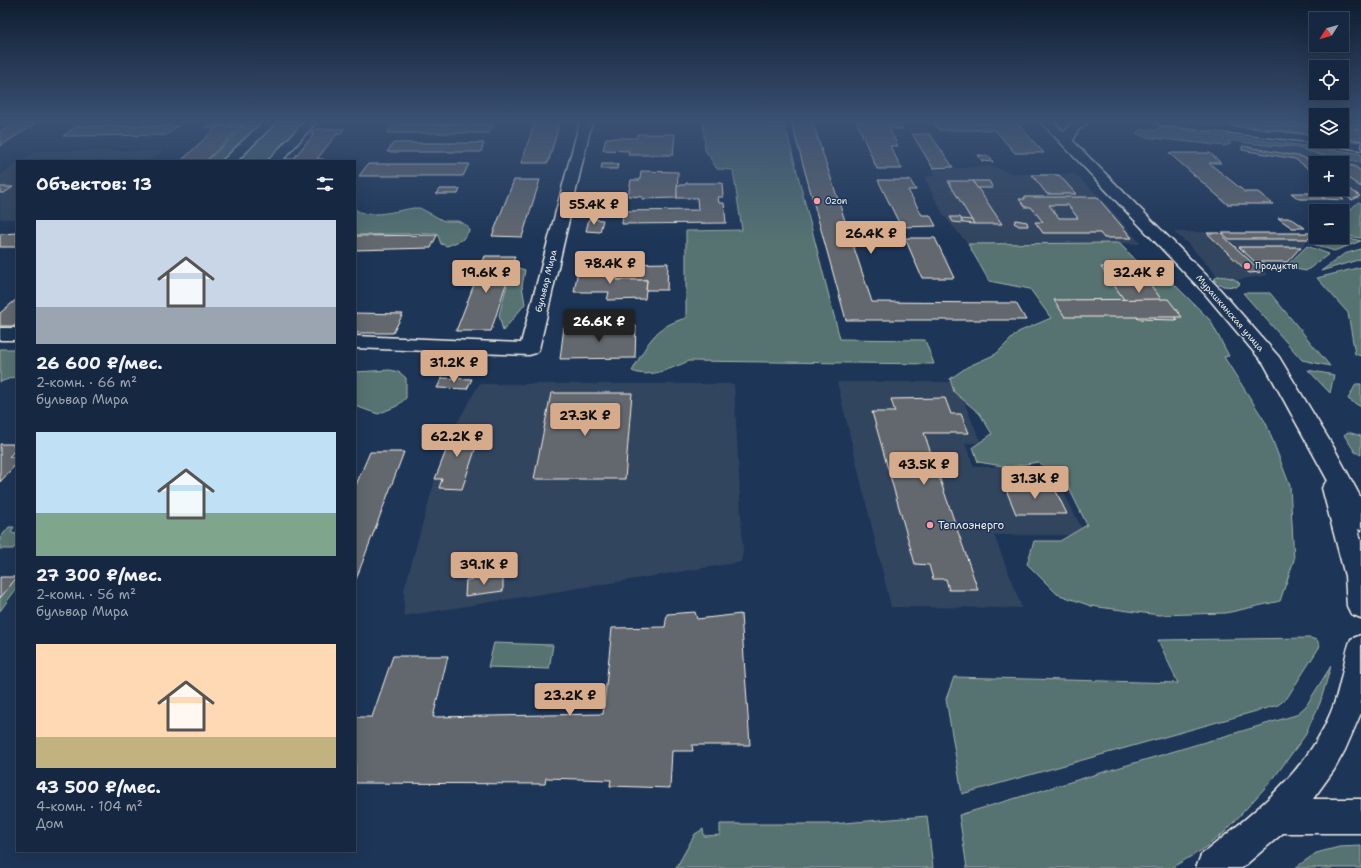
<!DOCTYPE html>
<html lang="ru">
<head>
<meta charset="utf-8">
<style>
  :root { --surface:#162841; --page:#23344c; --text:#f1f3f6; --muted:#9ea6b1; --line:#35445a; --accent:#d6ab8b }
  body { margin:0; font-family:"Shantell Sans",sans-serif; background:var(--page); color:var(--text); height:100vh; display:flex; flex-direction:column; font-size:15px; white-space:nowrap }
  * { box-sizing:border-box; margin:0 }
  p { font-size:13px; color:var(--muted) }
  .icon { flex:none; width:22px; height:22px; fill:none; stroke:currentColor; stroke-width:2; stroke-linecap:round; stroke-linejoin:round }
  .map { position:relative; flex:1; overflow:hidden }
  .panel { position:absolute; left:16px; top:160px; width:340px; height:692px; display:flex; flex-direction:column; background:var(--surface); border-radius:0px; box-shadow:0 4px 16px #0002,0 0 0 1px var(--line) }
  .panel>* { flex:none }
  .needle { width:26px; rotate:233deg }
  .tools { position:absolute; left:1309px; top:12px; display:grid; gap:8px }
  .tools a { display:grid; place-items:center; width:40px; height:40px; border-radius:0px; background:var(--surface); box-shadow:0 4px 16px #0002,0 0 0 1px var(--line); font-size:20px }
  .price { position:absolute; translate:-50% -34px; padding:0 9px; border-radius:4px; background:var(--accent); color:#111; font-size:13px; line-height:26px; filter:drop-shadow(0 1px 2px #0008) }
  .price::after { content:''; position:absolute; left:50%; top:24px; width:12px; height:9px; margin-left:-6px; background:inherit; clip-path:polygon(0 0,100% 0,50% 100%) }
  .price.active { background:#222; color:#fff }
  ul { padding:0; list-style:none }
  li { display:grid; align-content:center; gap:8px; height:212px; padding:0 20px }
  li span { display:grid; place-items:center; height:124px; border-radius:0px; color:#555 }
  li>.icon { margin-inline-start:auto }
  span .icon { width:72px; height:72px; fill:#fffc; stroke-width:1 }
  li b { font-size:17px }
  h2 { display:flex; justify-content:space-between; align-items:center; height:48px; padding:0 20px; font-size:17px }
  .map>svg:first-child { display:block }
</style>
</head>
<body>
<div class="map">
<svg width="1361" height="868" viewBox="0 0 1361 868">
  <rect width="100%" height="100%" fill="#1d3557"/>
  <filter id="ink" filterUnits="userSpaceOnUse"><feTurbulence type="fractalNoise" baseFrequency=".025" numOctaves="2"/><feDisplacementMap in="SourceGraphic" scale="8" xChannelSelector="R" yChannelSelector="G"/><feConvolveMatrix kernelMatrix="1 2 1 2 8 2 1 2 1" color-interpolation-filters="sRGB"/></filter>
  <g filter="url(#ink)">
    <!-- built -->
    <g fill="#32445e">
      <polygon points="1243,141 1341,156 1361,166 1361,199 1352,200 1336,189 1342,189 1342,163 1316,163 1316,174 1295,159 1242,150"/>
      <polygon points="36,151 163,151 150,161 21,161"/>
      <polygon points="17,164 17,219 0,219 0,175"/>
      <polygon points="990,166 1015,174 1075,174 1099,196 1141,244 1119,243 968,244 944,216 924,177 935,176 933,170"/>
      <polygon points="1174,232 1190,232 1316,233 1287,262 1255,262 1268,275 1223,282 1188,244"/>
      <polygon points="837,382 956,382 981,443 965,443 974,467 1051,467 1085,535 994,535 1022,608 891,607"/>
      <polygon points="479,384 734,384 743,551 741,562 404,616 404,590 435,479 456,425"/>
    </g>
    <!-- green -->
    <g fill="#577371" stroke="#a6b2ac">
      <polygon points="216,121 265,121 224,161 207,161 245,126 204,128"/>
      <polygon points="269,121 315,121 280,161 226,161"/>
      <path d="M703 121H784L840 339 925 340 934 364 689 361C672 368 650 379 632 371 648 344 653 327 686 318V231L742 230 733 170 717 169 705 150Z"/>
      <path d="M1194 121C1235 121 1275 122 1316 126V135Z"/>
      <path d="M1160 127 1351 152 1361 154V164C1350 158 1338 158 1325 156 1316 154 1300 148 1292 147 1278 146 1264 145 1249 143 1242 142 1235 140 1228 141L1231 144 1225 146 1144 137 1136 133 1139 130H1155Z"/>
      <polygon points="1342,128 1361,130 1361,140 1342,137"/>
      <polygon points="1358,202 1361,203 1361,238 1342,235 1342,218"/>
      <path d="M414 208H420L444 221H458L468 226 469 231 462 240 447 246 441 244 437 233 355 235V209C368 220 398 210 414 208Z"/>
      <polygon points="1342,236 1361,241 1334,251 1310,243 1318,237"/>
      <polygon points="1119,243 1146,270 1158,272 1176,286 1210,320 1229,356 1224,357 1266,423 1290,486 1294,560 1280,601 1226,613 1159,615 1091,606 1057,594 1027,564 1034,541 1060,541 1087,525 1066,482 1038,462 1009,467 978,462 973,447 992,434 980,414 954,392 950,379 967,367 996,354 1018,332 1051,318 1030,289 989,281 968,244"/>
      <polygon points="1307,246 1329,254 1306,271 1285,267"/>
      <polygon points="1361,249 1361,259 1321,271 1344,254"/>
      <polygon points="512,266 525,270 522,286 525,304 503,331 499,315"/>
      <polygon points="1361,267 1361,356 1355,354 1348,313 1317,278"/>
      <path d="M1217 276C1226 277 1235 277 1240 284L1236 287 1223 286 1214 280Z"/>
      <polygon points="1243,293 1270,293 1330,366 1302,360"/>
      <polygon points="0,349 17,349 17,376 0,382"/>
      <polygon points="390,370 399,372 406,378 406,398 397,406 378,414 355,406 355,372"/>
      <polygon points="1308,370 1334,375 1330,393"/>
      <polygon points="1356,384 1361,384 1361,407 1348,399"/>
      <polygon points="1348,432 1361,436 1361,455 1355,452 1344,435"/>
      <polygon points="9,527 14,527 11,532 15,534 17,533 17,544 13,549 0,549 0,538"/>
      <polygon points="17,577 17,588 0,611 0,598"/>
      <polygon points="1310,638 1317,640 1320,646 1287,698 1278,705 962,794 946,699 954,677 1178,683 1158,640"/>
      <polygon points="494,643 553,645 549,669 488,667"/>
      <polygon points="1331,666 1320,703 1304,737 1273,779 1224,833 1202,850 1171,868 967,868 959,815 1296,715 1306,706"/>
      <polygon points="927,816 933,868 676,868 695,834 703,829 704,836 720,835 720,824 832,824"/>
      <polygon points="1361,846 1361,868 1295,868 1316,853 1339,847"/>
    </g>
    <!-- building -->
    <g fill="#64686e" stroke="#f4f1e8" fill-rule="evenodd">
      <polygon points="791,121 812,121 872,302 1016,303 1026,320 846,320"/>
      <polygon points="856,121 899,121 903,129 889,128 898,146 890,146 902,169 877,169"/>
      <polygon points="933,121 1015,121 1044,153 1015,153 995,130 939,130"/>
      <polygon points="1269,121 1316,122 1316,126 1271,123"/>
      <polygon points="535,122 560,122 548,163 521,163"/>
      <polygon points="14,124 35,124 0,146 0,132"/>
      <polygon points="393,124 493,124 489,133 387,133"/>
      <polygon points="1342,124 1361,125 1361,129 1342,128"/>
      <polygon points="77,126 178,126 166,135 63,136"/>
      <polygon points="218,126 242,126 206,161 181,161"/>
      <polygon points="314,129 344,129 341,134 337,134 317,159 324,159 322,161 285,161 286,159 293,159 314,134 310,134"/>
      <polygon points="637,134 675,134 673,155 628,155 629,151 603,150 606,138 637,138"/>
      <polygon points="912,134 930,134 953,167 933,168"/>
      <polygon points="393,143 484,143 481,152 387,152"/>
      <polygon points="1242,146 1303,157 1316,165 1316,174 1295,159 1242,150"/>
      <polygon points="1169,153 1210,153 1221,163 1209,163 1245,192 1258,192 1273,204 1227,204"/>
      <polygon points="978,155 989,156 993,162 982,161"/>
      <polygon points="368,164 469,164 463,176 359,176"/>
      <polygon points="602,164 618,164 617,169 601,169"/>
      <polygon points="1342,164 1354,166 1361,171 1361,187 1342,174"/>
      <polygon points="641,171 678,172 677,198 642,199 643,197 628,196 631,180 640,180"/>
      <polygon points="1032,175 1059,175 1076,194 1047,194"/>
      <polygon points="514,180 540,180 522,237 492,236"/>
      <polygon points="878,180 910,180 916,190 908,190 922,215 930,215 936,226 901,227"/>
      <polygon points="948,181 973,181 1002,224 974,224"/>
      <polygon points="973,181 989,181 993,188 977,188"/>
      <polygon points="686,183 722,183 723,197 718,197 719,203 724,203 726,223 622,224 623,211 698,210 697,198 677,198 677,185 685,185"/>
      <polygon points="1342,184 1360,196 1352,200 1336,189 1342,189"/>
      <polygon points="0,187 13,187 4,193 0,193"/>
      <polygon points="439,189 460,189 458,194 436,194"/>
      <polygon points="1291,193 1317,193 1325,199 1299,199"/>
      <polygon points="1317,193 1336,193 1344,200 1325,199"/>
      <path d="M1024 197H1097L1132 238H1104L1100 233H1043L1035 222H1043L1031 207H1025L1019 199H1025ZM1049 205H1068L1078 218H1059Z"/>
      <polygon points="950,217 960,217 963,223 953,222"/>
      <polygon points="1278,218 1291,218 1305,228 1292,228"/>
      <polygon points="589,219 603,220 600,232 586,231"/>
      <polygon points="961,219 972,220 974,224 963,223"/>
      <polygon points="1016,220 1027,222 1028,226 1019,226 1014,223"/>
      <polygon points="17,233 17,247 0,247 0,234"/>
      <polygon points="1207,233 1220,233 1262,272 1249,273"/>
      <polygon points="1222,233 1316,233 1308,239 1229,239"/>
      <polygon points="437,235 431,248 355,250 355,236"/>
      <polygon points="905,238 935,238 954,278 922,278"/>
      <polygon points="1239,247 1301,247 1287,262 1255,262"/>
      <polygon points="485,256 515,256 491,331 456,331"/>
      <polygon points="668,263 667,290 646,290 647,280 617,280 621,264"/>
      <polygon points="1101,267 1137,267 1177,320 1138,319"/>
      <polygon points="578,270 619,270 617,280 647,280 645,299 607,300 609,292 574,292"/>
      <polygon points="17,299 17,326 0,326 0,313"/>
      <polygon points="1168,299 1182,317 1065,317 1054,300"/>
      <polygon points="355,313 403,314 393,333 355,333"/>
      <polygon points="636,326 635,358 560,359 564,327"/>
      <polygon points="442,378 472,379 467,389 437,388"/>
      <polygon points="551,393 632,393 625,479 534,479"/>
      <polygon points="945,398 951,414 961,414 969,433 924,433 978,590 949,590 946,579 933,579 929,565 915,564 872,412 895,412 891,399"/>
      <polygon points="456,425 475,425 469,443 477,444 462,489 439,488 442,479 435,479"/>
      <polygon points="0,444 17,444 17,448 9,457 17,457 17,463 0,482"/>
      <polygon points="370,452 404,452 355,582 355,487"/>
      <polygon points="1004,485 1053,485 1067,514 1016,514"/>
      <polygon points="503,576 503,591 465,596 466,580"/>
      <polygon points="0,577 17,577 0,598"/>
      <polygon points="695,612 697,619 741,614 750,745 692,745 693,751 672,751 670,788 610,786 611,780 546,778 545,784 355,783 355,717 372,717 393,656 448,656 433,717 603,714 612,628 665,627 667,614"/>
    </g>
    <g fill="none" stroke-linecap="round" stroke-linejoin="round">
      <defs>
        <g id="street">
          <polygon points="264,121 277,121 237,161 222,161"/>
          <polygon points="305,121 317,121 282,161 268,161"/>
          <polygon points="580,121 592,121 539,349 536,353 529,355 355,348 355,336 521,343"/>
          <rect x="0" y="328" width="17" height="12"/>
        </g>
        <g id="secondary">
          <polygon points="1040,121 1053,121 1064,132 1074,121 1090,121 1078,130 1073,141 1217,286 1279,357 1334,448 1361,498 1361,530 1358,529 1361,541 1361,618 1351,614 1347,606 1345,576 1322,488 1326,482 1328,481 1264,364 1205,294"/>
          <polygon points="1154,121 1188,121 1316,136 1316,141 1342,141 1342,140 1361,142 1361,150 1319,143 1160,125"/>
          <path d="M1361 635V713L1345 750 1334 770 1313 799H1361V833H1283L1242 868H1196L1201 855C1251 815 1306 774 1331 712 1336 700 1339 687 1342 674 1345 662 1346 650 1351 639Z"/>
        </g>
      </defs>
      <!-- street casing -->
      <use href="#street" stroke="#f4f1e8" stroke-width="3"/>
      <!-- secondary casing -->
      <use href="#secondary" stroke="#f4f1e8" stroke-width="3"/>
      <!-- street -->
      <use href="#street" fill="#1d3557" fill-rule="evenodd"/>
      <!-- secondary -->
      <use href="#secondary" fill="#1d3557" fill-rule="evenodd"/>
    </g>
  </g>
  <!-- sky -->
  <linearGradient id="sky" x2="0" y2="1"><stop stop-color="#101d30"/><stop offset="0.5" stop-color="#3a5174"/><stop offset="1" stop-color="#3a5174" stop-opacity="0"/></linearGradient>
  <rect width="1361" height="242" fill="url(#sky)"/>
  <!-- markers -->
  <g fill="#ff9aa2" stroke="#1d3557" stroke-width="1.5">
    <circle cx="817" cy="201" r="4"/>
    <circle cx="1247" cy="266" r="4"/>
    <circle cx="930" cy="525" r="4"/>
  </g>
  <g text-anchor="middle" dominant-baseline="central" stroke-width="3" stroke-linejoin="round" paint-order="stroke">
    <!-- far-poi labels -->
    <g font-size="9" fill="#f4f1e8" stroke="#1d3557" text-anchor="start">
      <text x="825" y="201">Ozon</text>
      <text x="1255" y="266">Продукты</text>
    </g>
    <!-- far-street labels -->
    <g font-size="9" fill="#f4f1e8" stroke="#1d3557">
      <text transform="translate(546 281) rotate(-76)">бульвар Мира</text>
      <text transform="translate(1230 313) rotate(49)">Мурашкинская улица</text>
    </g>
    <!-- poi labels -->
    <g font-size="11" fill="#f4f1e8" stroke="#1d3557" text-anchor="start">
      <text x="938" y="525">Теплоэнерго</text>
    </g>
  </g>
</svg>
<div class="tools">
<a><svg class="needle" viewBox="-14 -14 28 28"><path d="M0-13l5 13h-10z" fill="#e53935"/><path d="M0 13l5-13h-10z" fill="#9ea6b1"/></svg></a>
<a><svg class="icon" aria-label="locate" viewBox="0 0 24 24"><circle cx="12" cy="12" r="6"/><path d="M12 2v4M12 18v4M2 12h4M18 12h4"/></svg></a>
<a><svg class="icon" aria-label="layers" viewBox="0 0 24 24"><path d="M12 4l9 5-9 5-9-5zM3 14l9 5 9-5"/></svg></a>
<a>+</a>
<a>−</a>
</div>
<b class="price" style="left:594px;top:226px">55.4K ₽</b>
<b class="price" style="left:871px;top:255px">26.4K ₽</b>
<b class="price" style="left:610px;top:285px">78.4K ₽</b>
<b class="price" style="left:486px;top:294px">19.6K ₽</b>
<b class="price" style="left:1139px;top:294px">32.4K ₽</b>
<b class="price active" style="left:599px;top:343px">26.6K ₽</b>
<b class="price" style="left:454px;top:384px">31.2K ₽</b>
<b class="price" style="left:585px;top:437px">27.3K ₽</b>
<b class="price" style="left:457px;top:458px">62.2K ₽</b>
<b class="price" style="left:924px;top:486px">43.5K ₽</b>
<b class="price" style="left:1035px;top:500px">31.3K ₽</b>
<b class="price" style="left:484px;top:586px">39.1K ₽</b>
<b class="price" style="left:570px;top:717px">23.2K ₽</b>
<section class="panel">
<h2>Объектов: 13<svg class="icon" aria-label="filters" viewBox="0 0 24 24"><path d="M4 7h16M4 17h16"/><circle cx="9" cy="7" r="2"/><circle cx="15" cy="17" r="2"/></svg></h2>
<ul>
<li><span style="background:linear-gradient(#c9d6e8 70%,#9aa5b1 0)"><svg class="icon" aria-label="home" viewBox="0 0 24 24"><path d="M3 11l9-7 9 7M6 9v11h12V9"/></svg></span><div><b>26 600 ₽/мес.</b><p>2-комн. · 66 m²</p><p>бульвар Мира</p></div></li>
<li><span style="background:linear-gradient(#bfe0f5 65%,#7fa58c 0)"><svg class="icon" aria-label="home" viewBox="0 0 24 24"><path d="M3 11l9-7 9 7M6 9v11h12V9"/></svg></span><div><b>27 300 ₽/мес.</b><p>2-комн. · 56 m²</p><p>бульвар Мира</p></div></li>
<li><span style="background:linear-gradient(#ffd9b3 75%,#c2b280 0)"><svg class="icon" aria-label="home" viewBox="0 0 24 24"><path d="M3 11l9-7 9 7M6 9v11h12V9"/></svg></span><div><b>43 500 ₽/мес.</b><p>4-комн. · 104 m²</p><p>Дом</p></div></li>
</ul>
</section>
</div>
</body>
</html>
